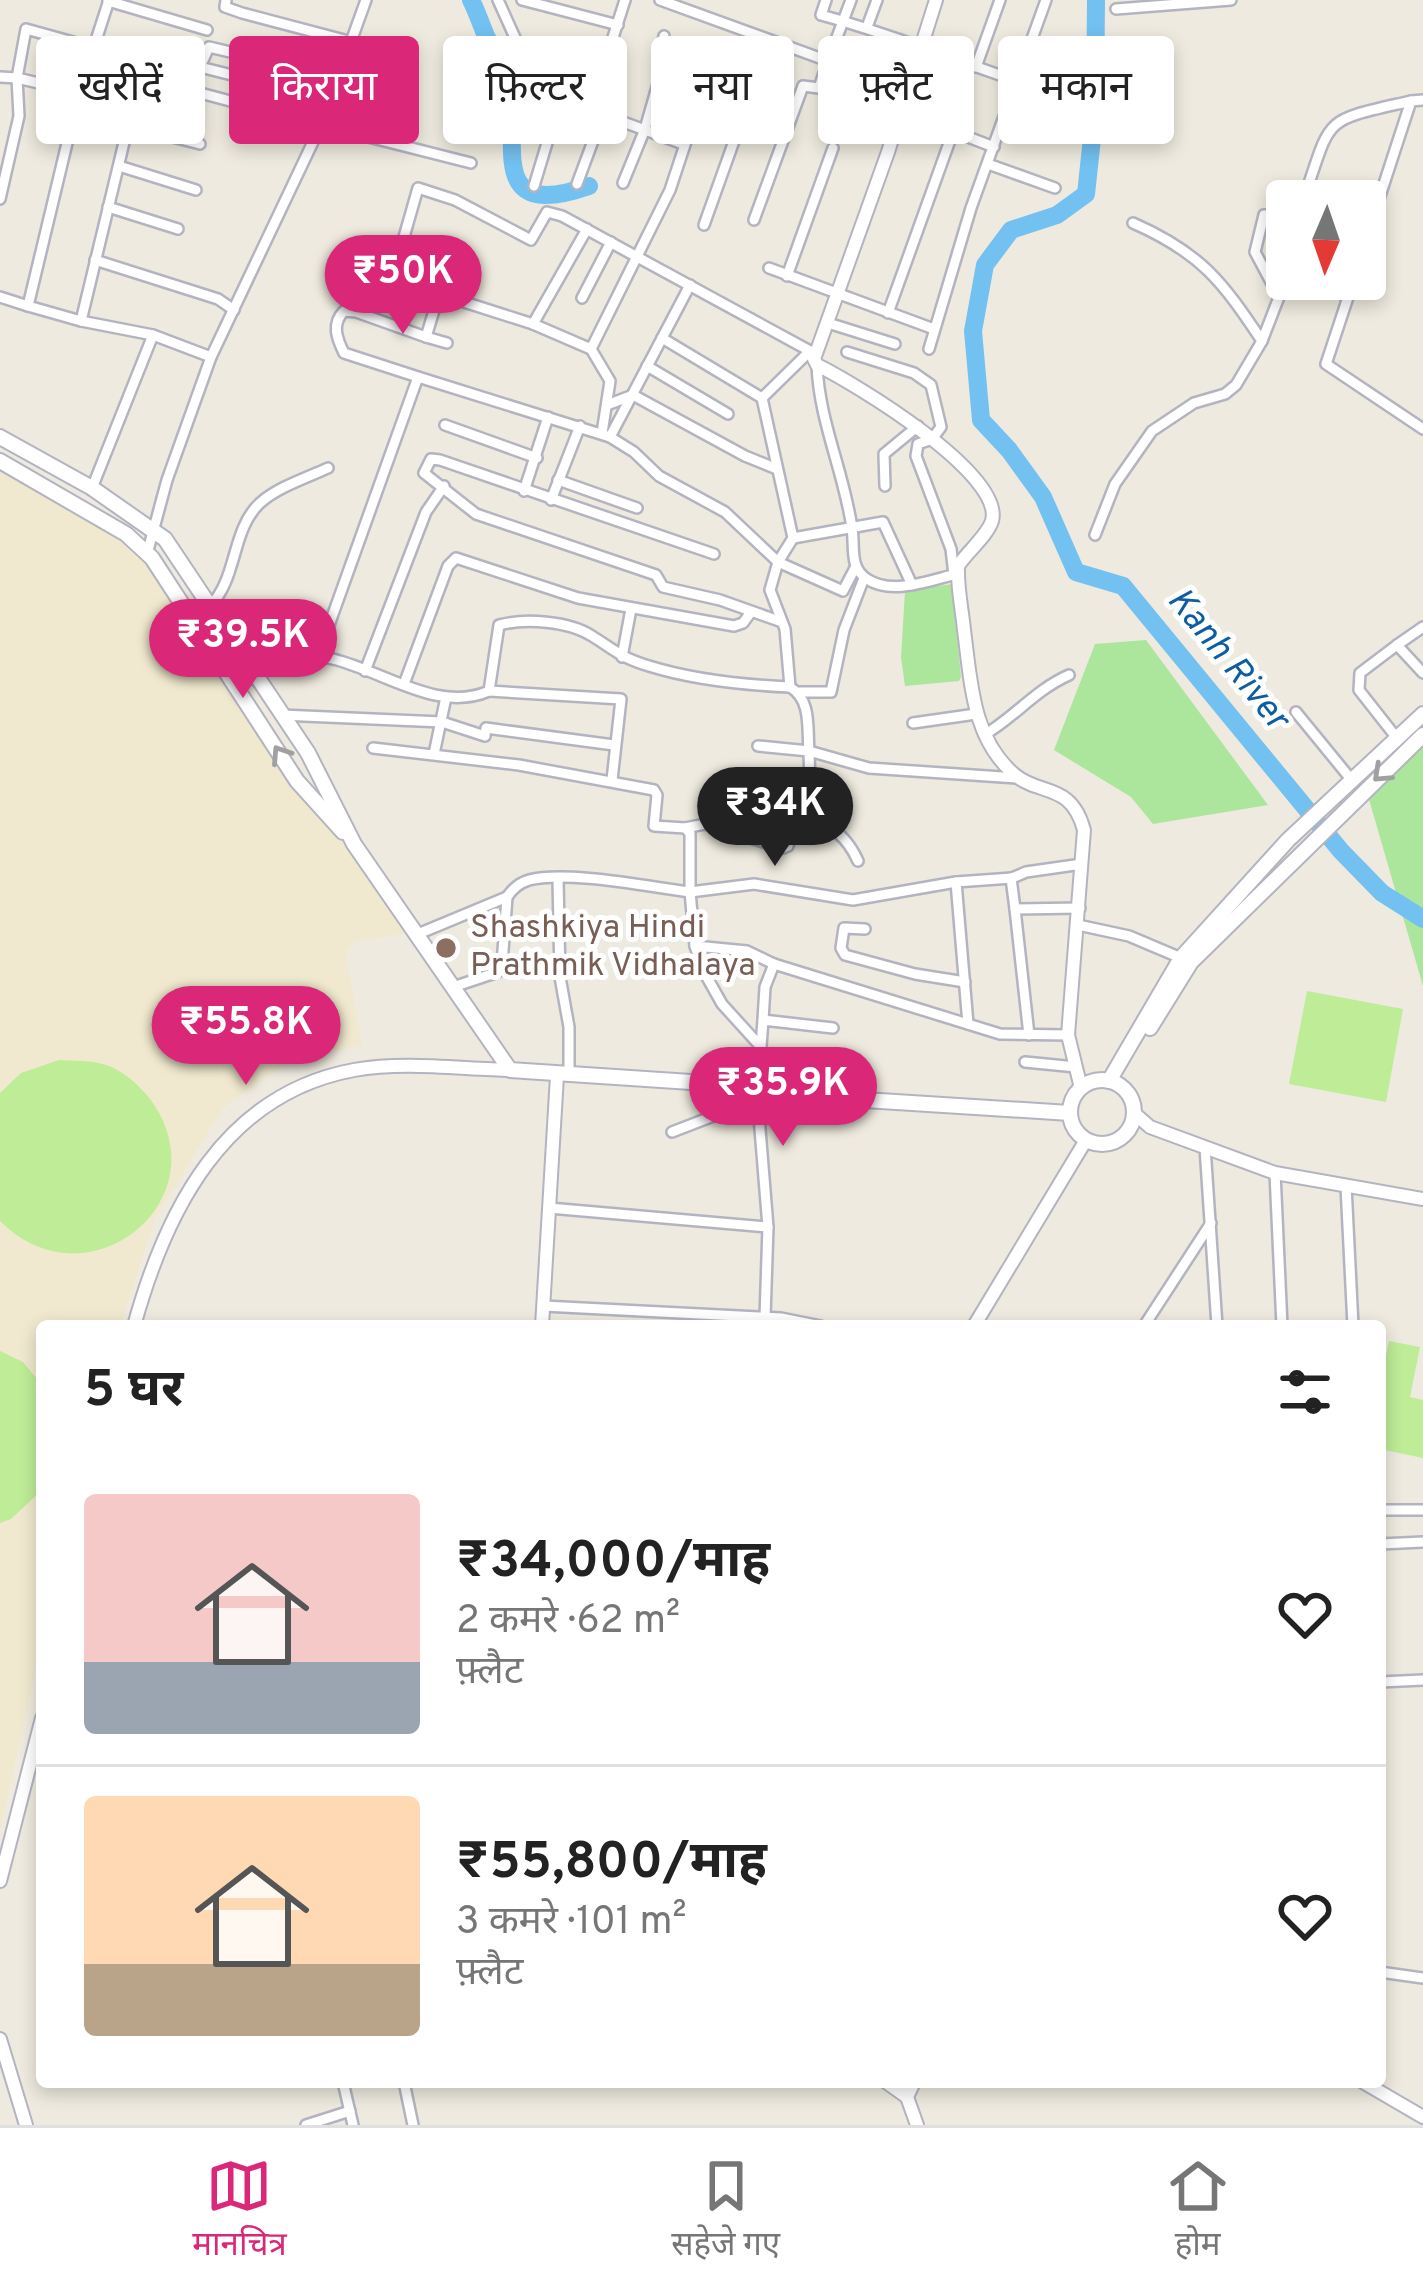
<!DOCTYPE html>
<html lang="hi">
<head>
<meta charset="utf-8">
<style>
  :root { --surface:#fff; --page:#f2f2f2; --text:#222; --muted:#767676; --line:#e0e0e0; --accent:#db2777 }
  body { margin:0; font-family:Overpass,"Noto Sans Devanagari",sans-serif; background:var(--page); color:var(--text); height:100vh; display:flex; flex-direction:column; font-size:45px; white-space:nowrap }
  * { box-sizing:border-box; margin:0 }
  p { font-size:39px; color:var(--muted) }
  .icon { flex:none; width:66px; height:66px; fill:none; stroke:currentColor; stroke-width:2; stroke-linecap:round; stroke-linejoin:round }
  .map { position:relative; flex:1; overflow:hidden }
  .side { position:absolute; left:36px; top:1320px; width:1350px; height:768px; display:flex; flex-direction:column; background:var(--surface); border-radius:12px; box-shadow:0 6px 18px #0003 }
  .side>* { flex:none }
  .hud { position:absolute; left:36px; top:36px; width:1353px; height:108px; display:flex; gap:24px }
  .needle { width:78px; rotate:182deg }
  .controls { position:absolute; left:1266px; top:180px; display:grid; gap:24px }
  .controls a { display:grid; place-items:center; width:120px; height:120px; border-radius:12px; background:var(--surface); box-shadow:0 6px 18px #0003; font-size:60px }
  .price { position:absolute; translate:-50% -102px; padding:0 27px; border-radius:42px; background:var(--accent); color:#fff; font-size:39px; line-height:78px; filter:drop-shadow(0 3px 6px #0008) }
  .price::after { content:''; position:absolute; left:50%; top:72px; width:36px; height:27px; margin-left:-18px; background:inherit; clip-path:polygon(0 0,100% 0,50% 100%) }
  .price.selected { background:#222; color:#fff }
  ul { padding:0; list-style:none }
  li { display:flex; align-items:center; gap:36px; height:300px; padding:0 48px }
  li+li { border-top:3px solid var(--line) }
  li span { display:grid; place-items:center; flex:none; width:336px; height:240px; border-radius:12px; color:#555 }
  li>.icon { margin-inline-start:auto }
  span .icon { width:144px; height:144px; fill:#fffc; stroke-width:1 }
  li b { font-size:51px }
  h2 { display:flex; justify-content:space-between; align-items:center; height:144px; padding:0 48px; font-size:51px }
  .tag { padding:0 42px; border-radius:12px; background:var(--surface); box-shadow:0 6px 18px #0003; font-size:42px; line-height:108px }
  .tag.selected { background:var(--accent); color:#fff }
  .menu { display:flex; justify-content:space-around; align-items:center; height:168px; border-top:3px solid var(--line); background:var(--surface); font-size:33px; color:var(--muted) }
  .menu a { display:grid; justify-items:center; gap:6px }
  .menu .selected { color:var(--accent) }
  .map>svg:first-child { display:block }
</style>
</head>
<body>
<div class="map">
<svg width="1423" height="2125" viewBox="0 0 1423 2125">
  <rect width="100%" height="100%" fill="#eeeadf"/>
  <!-- education -->
  <polygon fill="#f0e9cf" points="0,455 154,546 408,933 354,942 346,953 362,1045 285,1064 223,1108 155,1219 120,1326 42,1326 42,1641 0,1830"/>
  <!-- green -->
  <g fill="#ace59c">
    <polygon points="952,584 961,677 959,681 905,686 901,657 905,591"/>
    <polygon points="1146,640 1268,805 1153,824 1131,797 1054,750 1095,644"/>
    <polygon points="1423,735 1423,986 1366,789"/>
  </g>
  <!-- pitch -->
  <g fill="#bfec97">
    <polygon points="1307,991 1403,1009 1386,1102 1289,1084"/>
    <path d="M59 1060C74 1061 92 1060 106 1065 124 1071 139 1085 150 1099 224 1198 89 1310 0 1221V1093L21 1073Z"/>
    <polygon points="1389,1341 1420,1347 1410,1397 1423,1400 1423,1458 1380,1449 1380,1385"/>
    <polygon points="0,1351 23,1362 42,1385 42,1490 11,1519 0,1523"/>
  </g>
  <g fill="none" stroke-linecap="round" stroke-linejoin="round">
    <!-- river -->
    <g stroke="#72c1f1" stroke-width="18">
      <path d="M471 0C477 12 481 24 486 36 493 50 505 62 509 78 522 139 482 223 589 186"/>
      <polyline points="1096,0 1095,110 1086,194 1057,215 1011,230 985,265 973,331 981,420 1009,450 1043,497 1076,572 1123,586 1341,851 1382,893 1423,919"/>
    </g>
    <defs>
      <g id="minor">
        <polyline points="226,0 225,7 242,13 352,42"/>
        <polyline points="498,0 539,91 683,144"/>
        <polyline points="522,0 618,25"/>
        <polyline points="660,0 828,61 819,88 926,121 994,147"/>
        <path d="M826 0 821 15C888 33 952 59 1017 81"/>
        <polyline points="108,1 207,30"/>
        <polyline points="1116,9 1231,0"/>
        <polyline points="867,27 877,0"/>
        <polyline points="664,36 660,64 706,81"/>
        <polyline points="828,61 851,0"/>
        <polyline points="200,67 209,47 341,78"/>
        <polyline points="976,67 1000,0"/>
        <polyline points="0,77 17,78 26,29 196,76 200,67 332,100"/>
        <polyline points="1019,78 1074,97"/>
        <polyline points="133,105 175,115 185,89 321,125 366,0"/>
        <polyline points="590,109 625,0"/>
        <polyline points="1008,111 1055,127"/>
        <polyline points="129,126 200,144"/>
        <polyline points="988,164 1055,188"/>
        <polyline points="119,166 196,190"/>
        <polyline points="623,183 645,129 663,66"/>
        <polyline points="577,184 603,114"/>
        <polyline points="534,186 560,100"/>
        <polyline points="0,199 19,116 17,78 133,105 81,321 153,335 92,488"/>
        <path d="M1303 201C1333 114 1320 122 1411 101"/>
        <polyline points="108,207 178,229"/>
        <polyline points="754,220 803,86 819,88"/>
        <polyline points="704,225 749,99"/>
        <polyline points="1365,242 1411,101 1423,100"/>
        <polyline points="95,260 218,299 234,310"/>
        <polyline points="769,268 934,329"/>
        <polyline points="787,276 833,148"/>
        <polyline points="1354,279 1326,364 1423,429"/>
        <polyline points="439,294 426,337 447,343"/>
        <polyline points="0,297 28,306"/>
        <polyline points="582,298 611,242"/>
        <polyline points="888,313 953,132"/>
        <polyline points="81,321 28,306 79,93 109,0"/>
        <polyline points="828,323 895,344"/>
        <polyline points="533,324 587,229"/>
        <polyline points="153,335 211,357"/>
        <polyline points="662,338 762,398"/>
        <polyline points="1262,341 1279,297 1255,252 1264,215 1287,215"/>
        <polyline points="591,349 533,324 392,279 418,188 455,200 531,240 547,212 562,216 810,351 814,359"/>
        <polyline points="929,349 971,208 1046,0"/>
        <polyline points="810,351 762,398 793,538 778,562 843,591 855,568"/>
        <polyline points="847,352 914,373 931,385 941,427 932,439 918,444 916,456 951,549 954,575"/>
        <path d="M817 365C819 421 844 472 852 528 855 547 849 568 867 579 892 596 930 580 957 574"/>
        <polyline points="647,366 728,414"/>
        <path d="M418 377 344 353C337 339 331 324 344 311L356 312 426 337"/>
        <polyline points="607,405 633,395 745,456 777,469"/>
        <polyline points="445,425 537,458"/>
        <polyline points="602,433 610,381 591,349 670,190 706,81 792,114"/>
        <polyline points="558,480 637,508"/>
        <polyline points="885,486 884,454 918,426"/>
        <polyline points="524,491 548,417"/>
        <polyline points="551,500 580,426"/>
        <path d="M1095 535 1115 484 1152 431 1194 403 1225 394 1236 385 1262 341C1222 281 1201 253 1133 223"/>
        <polyline points="793,538 883,522 912,585"/>
        <polyline points="147,554 167,480 211,357 321,125 471,163"/>
        <polyline points="714,554 440,460 431,459 424,473 476,514 656,575 663,587 720,600 782,622"/>
        <path d="M210 606C238 578 231 530 260 503 278 487 306 478 328 468"/>
        <polyline points="1397,645 1423,627"/>
        <polyline points="318,656 418,377 610,437"/>
        <polyline points="622,657 631,609"/>
        <polyline points="365,671 426,512 444,486"/>
        <polyline points="404,684 448,566 456,558 578,598 734,626 743,623 751,612"/>
        <path d="M237 687C252 678 270 663 287 658 353 641 423 720 489 691L499 625C525 618 569 621 592 636 616 651 620 657 649 666 694 680 744 685 790 687L785 629 770 590 778 562 725 512 659 476 634 452 610 437 690 285"/>
        <path d="M790 687C812 700 807 729 809 751L869 768 1017 778"/>
        <polyline points="489,691 621,699 612,780"/>
        <polyline points="800,692 831,692 844,630 864,578"/>
        <polyline points="1296,712 1350,778"/>
        <polyline points="281,715 442,722 485,736 486,728 614,745"/>
        <polyline points="913,723 976,714"/>
        <path d="M984 735C1015 717 1035 690 1069 675"/>
        <polyline points="1396,737 1359,690 1360,673 1397,645 1423,673"/>
        <polyline points="758,746 809,751 811,822"/>
        <polyline points="373,748 519,765 654,790 657,795 654,826 685,828 690,833 690,892 754,884 853,900 956,882 1012,878 1026,872 1082,864"/>
        <polyline points="434,754 446,697"/>
        <path d="M685 828 705 824 783 848 788 846 793 827C824 816 845 833 858 861"/>
        <polyline points="1011,878 1015,909"/>
        <polyline points="558,879 560,977 569,1027 569,1076"/>
        <polyline points="956,882 968,1024"/>
        <polyline points="1078,925 1129,936 1181,958"/>
        <polyline points="865,929 844,928 841,948 845,955 915,974 965,982"/>
        <polyline points="418,934 507,897"/>
        <polyline points="695,946 747,951 774,964 1000,1034 1068,1035"/>
        <path d="M453 987 498 972 502 964 507 897C513 888 519 883 529 880 566 870 650 887 690 892L695 946 704 972 722 1004 761 1047 770 1094"/>
        <polyline points="763,1020 765,987 774,964"/>
        <polyline points="1029,1035 1015,909 1080,908"/>
        <polyline points="761,1046 763,1020 833,1028"/>
        <polyline points="1025,1062 1076,1067"/>
        <polyline points="672,1132 716,1115 750,1110 759,1117 768,1227 765,1317"/>
        <polyline points="1205,1147 1217,1326"/>
        <polyline points="1275,1173 1282,1326"/>
        <polyline points="1346,1186 1353,1326"/>
        <polyline points="549,1208 768,1227"/>
        <polyline points="543,1306 781,1318 821,1326"/>
        <polyline points="1144,1326 1211,1223"/>
        <polyline points="1380,1510 1423,1510"/>
        <polyline points="1380,1544 1423,1542"/>
        <polyline points="1380,1682 1423,1680"/>
        <polyline points="1380,1972 1423,1978"/>
        <polyline points="343,2082 353,2125"/>
        <polyline points="404,2082 413,2125"/>
        <polyline points="306,2125 350,2111"/>
      </g>
      <g id="tertiary">
        <path d="M936 0 888 152 814 359 817 365C854 383 1005 474 992 521 987 536 967 552 958 566 957 587 962 609 964 630 971 682 972 739 1015 775 1040 796 1071 782 1084 830L1068 1035 1081 1088"/>
        <polyline points="1134,1113 1150,1127 1275,1173 1423,1199"/>
        <path d="M134 1326C166 1210 224 1094 354 1070 404 1061 460 1069 510 1070"/>
        <polyline points="542,1326 557,1076"/>
        <polyline points="974,1326 1086,1140"/>
        <polyline points="0,1881 42,1718"/>
        <polyline points="0,2039 26,2125"/>
        <polyline points="886,2082 907,2097"/>
        <polyline points="914,2082 907,2097 917,2125"/>
        <polyline points="1363,2082 1423,2117"/>
      </g>
      <g id="secondary">
        <polyline points="0,437 92,488 165,539 308,753 354,844 510,1070 751,1086 770,1094 1070,1113"/>
        <polyline points="0,461 126,534 152,558 297,781 343,832"/>
        <polyline points="1150,1028 1191,962 1423,735"/>
        <circle cx="1102" cy="1112" r="32"/>
        <polyline points="1109,1081 1181,958 1288,840 1423,714"/>
      </g>
    </defs>
    <!-- minor casing -->
    <use href="#minor" stroke="#b3b4c0" stroke-width="14"/>
    <!-- tertiary casing -->
    <use href="#tertiary" stroke="#b3b4c0" stroke-width="16"/>
    <!-- secondary casing -->
    <use href="#secondary" stroke="#b3b4c0" stroke-width="18"/>
    <!-- minor -->
    <use href="#minor" stroke="#fff" stroke-width="9"/>
    <!-- tertiary -->
    <use href="#tertiary" stroke="#fff" stroke-width="12"/>
    <!-- secondary -->
    <use href="#secondary" stroke="#fff" stroke-width="14"/>
  </g>
  <!-- one-way arrows -->
  <defs><path id="oneway-chevron" d="M-2-3.5L2.5 0L-2 3.5" fill="none" stroke-width="1.6" stroke-linecap="round" stroke-linejoin="round" transform="scale(3)"/></defs>
  <g stroke="#a0a0a0">
    <use href="#oneway-chevron" transform="translate(280 754) rotate(-123)"/>
    <use href="#oneway-chevron" transform="translate(1381 774) rotate(137)"/>
  </g>
  <!-- markers -->
  <circle fill="#8d6e63" stroke="#fff" stroke-width="4.5" cx="446" cy="948" r="12"/>
  <g text-anchor="middle" dominant-baseline="central" stroke-width="10" stroke-linejoin="round" paint-order="stroke">
    <!-- education labels -->
    <g font-size="33" fill="#785e54" stroke="#fff" text-anchor="start">
      <text x="470" y="929">Shashkiya Hindi<tspan x="470" dy="38">Prathmik Vidhalaya</tspan></text>
    </g>
    <!-- water labels -->
    <g font-size="36" font-style="italic" fill="#0c5da2" stroke="#fff">
      <text transform="translate(1227 660) rotate(51)">Kanh River</text>
    </g>
  </g>
</svg>
<div class="controls">
<a><svg class="needle" viewBox="-14 -14 28 28"><path d="M0-13l5 13h-10z" fill="#e53935"/><path d="M0 13l5-13h-10z" fill="#767676"/></svg></a>
</div>
<b class="price" style="left:403px;top:337px">₹50K</b>
<b class="price" style="left:243px;top:701px">₹39.5K</b>
<b class="price selected" style="left:775px;top:869px">₹34K</b>
<b class="price" style="left:246px;top:1088px">₹55.8K</b>
<b class="price" style="left:783px;top:1149px">₹35.9K</b>
<div class="hud">
<a class="tag">खरीदें</a>
<a class="tag selected">किराया</a>
<a class="tag">फ़िल्टर</a>
<a class="tag">नया</a>
<a class="tag">फ़्लैट</a>
<a class="tag">मकान</a>
</div>
<section class="side">
<h2>5 घर<svg class="icon" aria-label="filters" viewBox="0 0 24 24"><path d="M4 7h16M4 17h16"/><circle cx="9" cy="7" r="2"/><circle cx="15" cy="17" r="2"/></svg></h2>
<ul>
<li><span style="background:linear-gradient(#f6c9c9 70%,#9aa5b1 0)"><svg class="icon" aria-label="home" viewBox="0 0 24 24"><path d="M3 11l9-7 9 7M6 9v11h12V9"/></svg></span><div><b>₹34,000/माह</b><p>2 कमरे · 62 m²</p><p>फ़्लैट</p></div><svg class="icon" aria-label="heart" viewBox="0 0 24 24"><path d="M12 20l-8-8c-3-5 5-10 8-4 3-6 11-1 8 4z"/></svg></li>
<li><span style="background:linear-gradient(#ffd9b3 70%,#b9a48a 0)"><svg class="icon" aria-label="home" viewBox="0 0 24 24"><path d="M3 11l9-7 9 7M6 9v11h12V9"/></svg></span><div><b>₹55,800/माह</b><p>3 कमरे · 101 m²</p><p>फ़्लैट</p></div><svg class="icon" aria-label="heart" viewBox="0 0 24 24"><path d="M12 20l-8-8c-3-5 5-10 8-4 3-6 11-1 8 4z"/></svg></li>
</ul>
</section>
</div>
<nav class="menu">
<a class="selected"><svg class="icon" aria-label="map" viewBox="0 0 24 24"><path d="M3 6l6-2 6 2 6-2v14l-6 2-6-2-6 2zM9 4v14M15 6v14"/></svg>मानचित्र</a>
<a><svg class="icon" aria-label="saved" viewBox="0 0 24 24"><path d="M7 4h10v16l-5-4-5 4z"/></svg>सहेजे गए</a>
<a><svg class="icon" aria-label="home" viewBox="0 0 24 24"><path d="M3 11l9-7 9 7M6 9v11h12V9"/></svg>होम</a>
</nav>
</body>
</html>
